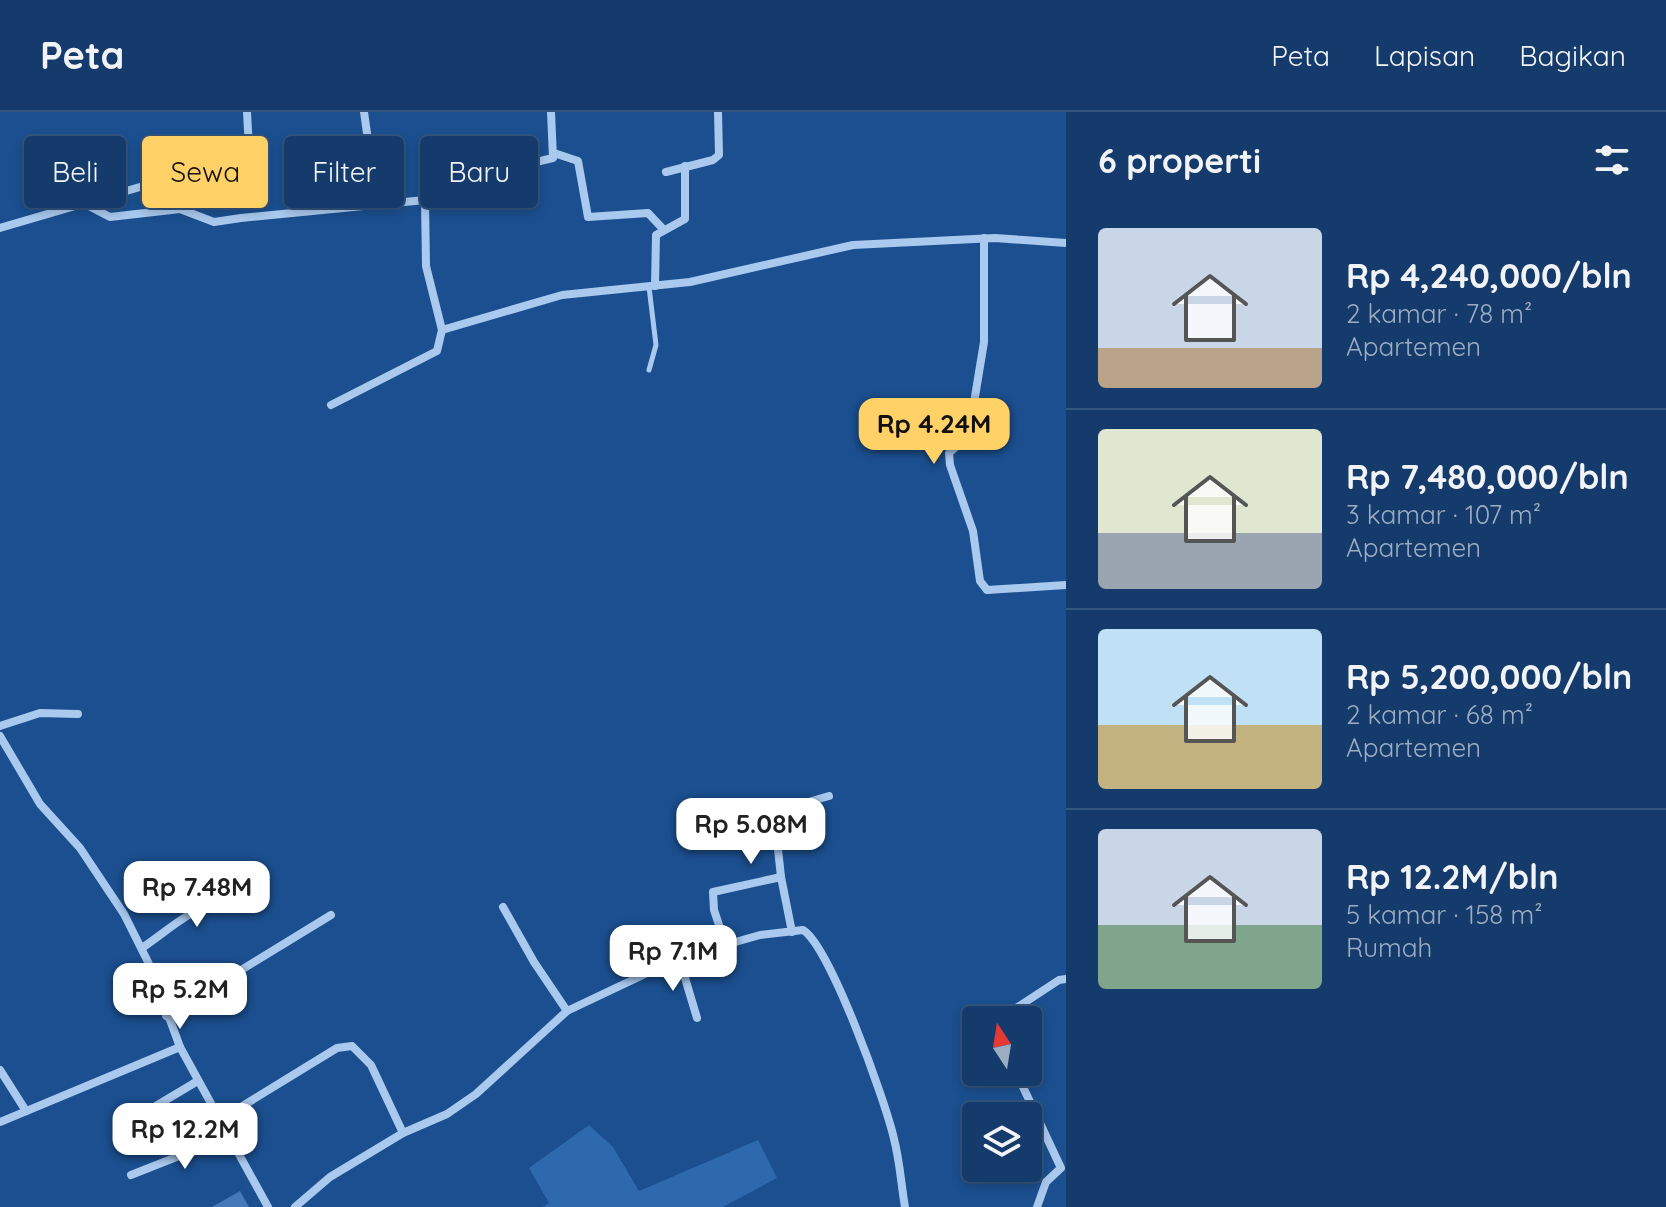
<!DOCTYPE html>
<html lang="id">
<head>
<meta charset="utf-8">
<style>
  :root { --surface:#143b6b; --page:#1d4271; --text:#f1f3f6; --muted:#9dadc1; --line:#33557e; --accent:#ffd166 }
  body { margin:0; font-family:Quicksand,sans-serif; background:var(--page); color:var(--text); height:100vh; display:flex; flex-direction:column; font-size:30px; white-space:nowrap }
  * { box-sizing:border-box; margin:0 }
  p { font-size:26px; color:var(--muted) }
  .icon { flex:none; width:44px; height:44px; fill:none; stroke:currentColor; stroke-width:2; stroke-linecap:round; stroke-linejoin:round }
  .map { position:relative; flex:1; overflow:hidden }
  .sheet { display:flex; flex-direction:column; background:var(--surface); width:600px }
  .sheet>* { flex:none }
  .banner { position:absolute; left:24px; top:24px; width:760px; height:72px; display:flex; gap:16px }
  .needle { width:52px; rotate:348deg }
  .tools { position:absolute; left:962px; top:894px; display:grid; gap:16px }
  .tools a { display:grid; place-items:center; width:80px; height:80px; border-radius:8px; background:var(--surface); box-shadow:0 4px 12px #0003,0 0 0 2px var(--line); font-size:40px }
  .price { position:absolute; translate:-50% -68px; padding:0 18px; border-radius:16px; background:#fff; color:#222; font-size:26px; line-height:52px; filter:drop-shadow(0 2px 4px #0008) }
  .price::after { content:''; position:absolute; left:50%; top:48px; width:24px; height:18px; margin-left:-12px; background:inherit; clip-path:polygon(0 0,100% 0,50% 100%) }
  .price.selected { background:var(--accent); color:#111 }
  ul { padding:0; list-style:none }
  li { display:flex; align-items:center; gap:24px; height:200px; padding:0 32px }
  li+li { border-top:2px solid var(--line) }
  li span { display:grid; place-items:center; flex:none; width:224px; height:160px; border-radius:8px; color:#555 }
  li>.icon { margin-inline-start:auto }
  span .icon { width:96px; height:96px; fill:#fffc; stroke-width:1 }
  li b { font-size:34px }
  h2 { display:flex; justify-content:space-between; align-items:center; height:96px; padding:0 32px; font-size:34px }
  .pill { padding:0 28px; border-radius:8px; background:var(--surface); box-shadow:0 4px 12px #0003,0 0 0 2px var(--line); font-size:28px; line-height:72px }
  .pill.selected { background:var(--accent); color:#111 }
  header { display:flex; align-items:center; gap:48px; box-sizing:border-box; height:112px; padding:0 40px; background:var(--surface); border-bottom:2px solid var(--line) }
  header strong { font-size:38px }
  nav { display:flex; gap:44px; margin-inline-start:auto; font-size:28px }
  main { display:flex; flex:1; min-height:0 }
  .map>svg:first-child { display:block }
</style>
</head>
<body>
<header>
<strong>Peta</strong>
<nav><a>Peta</a><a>Lapisan</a><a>Bagikan</a></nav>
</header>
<main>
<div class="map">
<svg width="1066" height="1095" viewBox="0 0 1066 1095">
  <rect width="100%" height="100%" fill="#1b4f8f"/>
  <!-- green -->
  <polygon fill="#2e69ad" points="589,1013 613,1035 639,1079 758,1028 777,1066 723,1095 543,1095 549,1091 529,1056"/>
  <!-- building -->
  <polygon fill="#4478b7" points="240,1079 249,1095 212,1095"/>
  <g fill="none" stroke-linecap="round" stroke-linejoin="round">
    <!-- service -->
    <polyline stroke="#a9c9ee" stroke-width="5" points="649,175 656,233 649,258"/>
    <!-- minor -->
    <g stroke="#a9c9ee" stroke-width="8">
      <polyline points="364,0 377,92"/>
      <polyline points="554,41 578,49 588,105 648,101 664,118"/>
      <polyline points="666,60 713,48 719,43 718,0"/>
      <polyline points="87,93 110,105 180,97 214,110 241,106 425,88 459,68 553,46 551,0"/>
      <polyline points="0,116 246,44 249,37 247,0"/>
      <polyline points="984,126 984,230 970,315 966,326 949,341 950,353 973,419 980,469 987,478 1066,473"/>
      <polyline points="655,174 656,123 685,107 685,54"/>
      <polyline points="442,218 562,183 690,170 853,133 995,126 1066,131"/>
      <polyline points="331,293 437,239 442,218 426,154 425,88"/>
      <polyline points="0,614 40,601 78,602"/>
      <polyline points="0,624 40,692 80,736 124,802 151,856 180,935"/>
      <polyline points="503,795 534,850 567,899"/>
      <polyline points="792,820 781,765 774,700 829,684"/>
      <polyline points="725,831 714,798 713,780 781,765"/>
      <path d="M142 836C180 810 203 783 251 788"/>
      <polyline points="679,846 697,906"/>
      <polyline points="166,904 331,803"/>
      <polyline points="998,908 1059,868 1066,867"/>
      <polyline points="0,958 26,999"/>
      <polyline points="1016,960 1061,1056 1046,1070 1037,1095"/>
      <polyline points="218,1009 337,936 352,934 371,953 403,1021"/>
      <polyline points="0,1010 180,935 268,1095"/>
      <polyline points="124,1013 196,970"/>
      <polyline points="131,1063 227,1025"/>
      <path d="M295 1095 330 1065 403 1021 447 1002 476 982 567 899 679 846 760 823 803 818C830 834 886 991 894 1027 900 1050 901 1072 905 1095"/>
    </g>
  </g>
</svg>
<div class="tools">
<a><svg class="needle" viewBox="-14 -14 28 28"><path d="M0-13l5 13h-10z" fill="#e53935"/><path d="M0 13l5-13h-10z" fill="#9dadc1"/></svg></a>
<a><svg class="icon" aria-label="layers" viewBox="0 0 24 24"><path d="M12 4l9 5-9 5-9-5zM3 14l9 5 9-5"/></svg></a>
</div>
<b class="price selected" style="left:934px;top:354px">Rp 4.24M</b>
<b class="price" style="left:751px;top:754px">Rp 5.08M</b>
<b class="price" style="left:197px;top:817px">Rp 7.48M</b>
<b class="price" style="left:673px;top:881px">Rp 7.1M</b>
<b class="price" style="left:180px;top:919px">Rp 5.2M</b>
<b class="price" style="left:185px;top:1059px">Rp 12.2M</b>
<div class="banner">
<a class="pill">Beli</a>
<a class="pill selected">Sewa</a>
<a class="pill">Filter</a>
<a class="pill">Baru</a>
</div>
</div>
<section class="sheet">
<h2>6 properti<svg class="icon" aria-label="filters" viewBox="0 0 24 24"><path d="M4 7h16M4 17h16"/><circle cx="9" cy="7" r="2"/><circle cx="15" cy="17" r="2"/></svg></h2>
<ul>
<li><span style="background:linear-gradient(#c9d6e8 75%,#b9a48a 0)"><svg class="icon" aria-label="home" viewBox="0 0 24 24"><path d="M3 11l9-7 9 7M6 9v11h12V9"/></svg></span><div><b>Rp 4,240,000/bln</b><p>2 kamar · 78 m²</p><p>Apartemen</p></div></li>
<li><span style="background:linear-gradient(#dfe7d0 65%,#9aa5b1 0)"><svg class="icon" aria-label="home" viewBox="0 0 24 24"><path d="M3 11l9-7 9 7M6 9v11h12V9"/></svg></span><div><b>Rp 7,480,000/bln</b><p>3 kamar · 107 m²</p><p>Apartemen</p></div></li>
<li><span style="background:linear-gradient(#bfe0f5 60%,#c2b280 0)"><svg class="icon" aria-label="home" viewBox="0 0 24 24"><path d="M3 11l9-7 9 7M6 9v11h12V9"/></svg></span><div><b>Rp 5,200,000/bln</b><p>2 kamar · 68 m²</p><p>Apartemen</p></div></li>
<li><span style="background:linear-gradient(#c9d6e8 60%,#7fa58c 0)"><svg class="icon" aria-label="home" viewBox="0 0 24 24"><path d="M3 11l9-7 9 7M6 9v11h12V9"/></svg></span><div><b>Rp 12.2M/bln</b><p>5 kamar · 158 m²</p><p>Rumah</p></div></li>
</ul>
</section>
</main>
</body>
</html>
